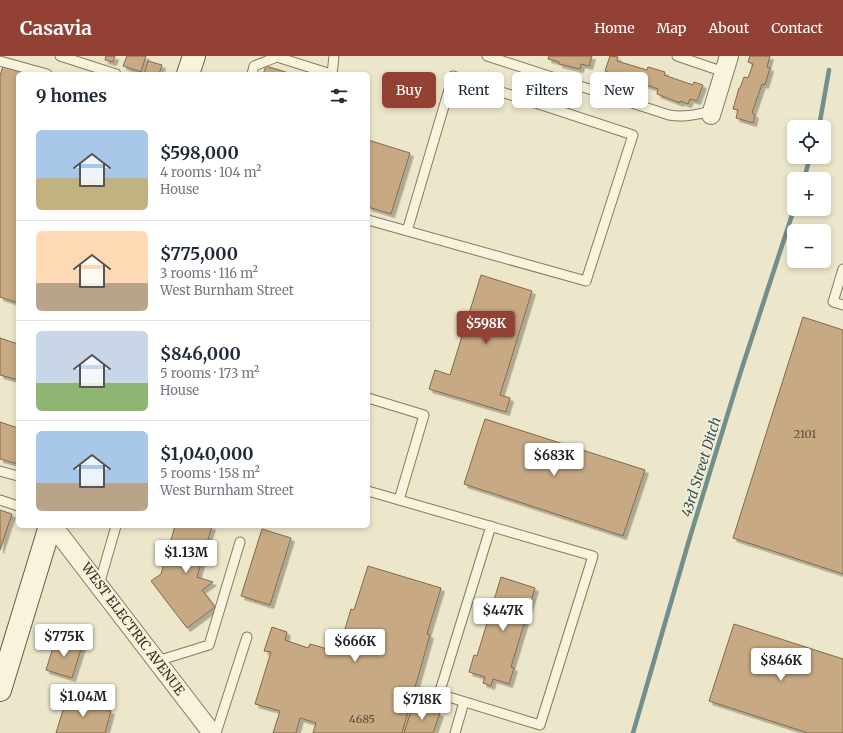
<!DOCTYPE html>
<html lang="en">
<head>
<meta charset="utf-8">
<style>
  :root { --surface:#fff; --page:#f6f6f7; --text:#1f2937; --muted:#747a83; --line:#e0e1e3; --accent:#924134 }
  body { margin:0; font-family:Merriweather,serif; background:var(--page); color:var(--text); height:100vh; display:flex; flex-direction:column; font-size:15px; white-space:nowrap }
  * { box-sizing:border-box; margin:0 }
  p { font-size:13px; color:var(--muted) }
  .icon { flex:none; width:22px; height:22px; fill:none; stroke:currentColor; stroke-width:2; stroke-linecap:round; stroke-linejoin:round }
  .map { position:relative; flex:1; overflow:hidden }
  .details { position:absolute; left:16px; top:16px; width:354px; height:456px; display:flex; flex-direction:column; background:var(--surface); border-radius:6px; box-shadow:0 2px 6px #0003 }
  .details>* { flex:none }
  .guide { position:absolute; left:382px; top:16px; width:380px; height:36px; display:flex; gap:8px }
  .fabs { position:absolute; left:787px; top:64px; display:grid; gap:8px }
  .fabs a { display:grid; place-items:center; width:44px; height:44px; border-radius:6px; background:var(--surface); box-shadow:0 2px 6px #0003; font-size:20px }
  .price { position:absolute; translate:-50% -34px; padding:0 9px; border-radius:4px; background:#fff; color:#222; font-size:13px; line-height:26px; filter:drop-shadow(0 1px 2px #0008) }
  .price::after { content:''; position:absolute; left:50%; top:24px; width:12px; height:9px; margin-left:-6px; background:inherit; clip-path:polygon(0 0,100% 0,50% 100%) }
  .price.on { background:var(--accent); color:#fff }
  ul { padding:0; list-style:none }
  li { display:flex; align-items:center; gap:12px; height:100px; padding:0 20px }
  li+li { border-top:1px solid var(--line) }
  li span { display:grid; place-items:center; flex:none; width:112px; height:80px; border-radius:6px; color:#555 }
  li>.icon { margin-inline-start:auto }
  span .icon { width:48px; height:48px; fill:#fffc; stroke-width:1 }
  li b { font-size:17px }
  h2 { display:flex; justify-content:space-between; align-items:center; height:48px; padding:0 20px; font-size:17px }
  .pill { padding:0 14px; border-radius:6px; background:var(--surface); box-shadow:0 2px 6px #0003; font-size:14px; line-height:36px }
  .pill.on { background:var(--accent); color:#fff }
  header { display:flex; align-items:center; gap:24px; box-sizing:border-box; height:56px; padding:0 20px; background:var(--accent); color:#fff }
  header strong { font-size:19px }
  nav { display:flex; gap:22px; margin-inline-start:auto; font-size:14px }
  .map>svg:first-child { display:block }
</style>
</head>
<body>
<header>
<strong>Casavia</strong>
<nav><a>Home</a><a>Map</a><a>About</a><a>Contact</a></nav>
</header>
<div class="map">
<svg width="843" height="677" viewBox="0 0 843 677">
  <defs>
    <filter id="shadow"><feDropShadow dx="3.5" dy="3.5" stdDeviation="0" flood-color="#0004"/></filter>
  </defs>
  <rect width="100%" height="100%" fill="#ece6ca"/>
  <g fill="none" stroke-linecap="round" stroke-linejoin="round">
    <!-- stream -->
    <g stroke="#718f8c" stroke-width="4.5">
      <polyline points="819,71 829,14"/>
      <polyline points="804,123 810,101"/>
      <polyline points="633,677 690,481 740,318 794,153"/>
    </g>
  </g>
  <!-- building -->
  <g fill="#c7a983" stroke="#856847" filter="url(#shadow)">
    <polygon points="106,0 115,0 113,6 105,4"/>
    <polygon points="127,0 146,0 141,16 123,10"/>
    <polygon points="549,0 592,0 589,10 581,8 580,13 559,8 559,6 548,3"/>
    <polygon points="610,0 618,1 617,5 647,14 648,11 665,16 664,19 693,29 694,26 703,29 697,45 690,43 688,48 680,45 680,47 657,38 658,33 644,28 642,33 634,30 634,32 611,23 612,18 605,15"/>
    <polygon points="750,0 770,0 767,11 770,12 765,29 762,28 752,57 755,59 753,67 736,62 738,54 733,53 739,32 740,32 744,21 748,22 753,8 748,6"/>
    <polygon points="148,5 162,9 159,18 144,18"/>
    <polygon points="3,10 27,18 18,18 18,247 0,241 0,20"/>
    <polygon points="266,10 292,18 263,18"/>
    <polygon points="368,84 410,97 391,158 368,151"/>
    <polygon points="481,219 532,235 500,339 510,342 506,356 429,333 435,314 450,319"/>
    <polygon points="803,261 843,274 843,518 733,482"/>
    <polygon points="0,282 18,288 18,324 0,319"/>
    <polygon points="485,363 645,414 623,480 464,428"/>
    <polygon points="0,366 18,372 18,408 0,403"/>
    <polygon points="0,454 12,458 0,494"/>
    <polygon points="175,470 212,470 197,521 213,526 202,534 215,551 187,572 151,525 161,518"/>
    <polygon points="262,473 291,482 270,549 241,540"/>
    <polygon points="368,510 441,532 427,578 430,579 402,677 313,677 316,667 300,662 296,677 273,677 280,655 255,648 271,596 264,595 272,571 287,576 285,584 308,592 310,588 338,596 351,553 354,554"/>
    <polygon points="501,521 535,532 511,611 514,612 509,628 493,623 491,630 483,627 485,621 469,616 474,599 477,600"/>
    <polygon points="734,568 843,603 843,677 808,677 709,645"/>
    <polygon points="56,582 82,590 72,622 46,614"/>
    <polygon points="67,641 111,655 105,677 56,677"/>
    <polygon points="413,649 440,657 433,677 404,677"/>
  </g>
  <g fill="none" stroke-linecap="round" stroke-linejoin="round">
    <defs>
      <g id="lane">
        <polyline points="60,0 116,18"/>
        <path d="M487 0 669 59C684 62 698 58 712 55"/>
        <polyline points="677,0 724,16"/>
        <polyline points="0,5 47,18"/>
        <polyline points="252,18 254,10 277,1 331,18"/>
        <polyline points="332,18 334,0"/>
        <polyline points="368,164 586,225 633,79 453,20 407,175"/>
        <polyline points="843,213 833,246 843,249"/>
        <polyline points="368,342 424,359 399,444"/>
        <polyline points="0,415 18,420"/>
        <polyline points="368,435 593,500 540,669 439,638 491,470"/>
        <polyline points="0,444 18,450"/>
        <polyline points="99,529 116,470"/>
        <polyline points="157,605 209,589 240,486"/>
        <polyline points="216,677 247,581"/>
        <polyline points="455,677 464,646"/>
      </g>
      <g id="street">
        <polyline points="711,59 729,0"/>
        <polyline points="53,470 212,677"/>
      </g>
      <g id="secondary">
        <polyline points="188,18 194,0"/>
        <polyline points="0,634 50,470"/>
      </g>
    </defs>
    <!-- lane casing -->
    <use href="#lane" stroke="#877a60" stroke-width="11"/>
    <!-- street casing -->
    <use href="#street" stroke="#877a60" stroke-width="20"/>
    <!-- secondary casing -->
    <use href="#secondary" stroke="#695c43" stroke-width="24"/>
    <!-- lane -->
    <use href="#lane" stroke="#f7f3dd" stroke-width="9"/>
    <!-- street -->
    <use href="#street" stroke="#f7f3dd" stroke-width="18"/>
    <!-- secondary -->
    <use href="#secondary" stroke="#f7f3dd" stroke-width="22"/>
  </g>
  <g text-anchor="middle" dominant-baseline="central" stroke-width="3" stroke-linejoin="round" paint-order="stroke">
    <!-- number labels -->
    <g font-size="11" fill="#5c4e3a">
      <text x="805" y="378">2101</text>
      <text x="362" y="663">4685</text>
    </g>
    <!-- street labels -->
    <g font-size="13" fill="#393022" stroke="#f4f0d9">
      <text transform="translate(133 573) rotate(53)">WEST ELECTRIC AVENUE</text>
    </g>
    <!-- water labels -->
    <g font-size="14" font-style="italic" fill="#335557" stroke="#f4f0d9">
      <text transform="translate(701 411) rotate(-73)">43rd Street Ditch</text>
    </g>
  </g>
</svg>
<div class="fabs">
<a><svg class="icon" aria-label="locate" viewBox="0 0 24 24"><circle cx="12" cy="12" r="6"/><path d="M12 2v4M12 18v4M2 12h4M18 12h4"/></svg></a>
<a>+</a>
<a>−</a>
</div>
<b class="price on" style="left:486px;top:289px">$598K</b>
<b class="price" style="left:554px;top:421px">$683K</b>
<b class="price" style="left:186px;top:518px">$1.13M</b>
<b class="price" style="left:503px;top:576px">$447K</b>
<b class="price" style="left:64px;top:602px">$775K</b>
<b class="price" style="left:355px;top:607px">$666K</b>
<b class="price" style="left:781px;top:626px">$846K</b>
<b class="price" style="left:83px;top:662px">$1.04M</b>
<b class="price" style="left:422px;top:665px">$718K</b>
<div class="guide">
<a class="pill on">Buy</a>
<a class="pill">Rent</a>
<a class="pill">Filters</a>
<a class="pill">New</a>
</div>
<section class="details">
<h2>9 homes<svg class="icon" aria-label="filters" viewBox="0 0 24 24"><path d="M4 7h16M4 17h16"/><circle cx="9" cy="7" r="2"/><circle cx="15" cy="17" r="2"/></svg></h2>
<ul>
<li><span style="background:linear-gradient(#a9c7e8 60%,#c2b280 0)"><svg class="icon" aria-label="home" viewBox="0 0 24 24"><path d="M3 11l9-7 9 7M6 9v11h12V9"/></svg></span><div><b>$598,000</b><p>4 rooms · 104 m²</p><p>House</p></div></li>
<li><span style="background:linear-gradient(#ffd9b3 65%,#b9a48a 0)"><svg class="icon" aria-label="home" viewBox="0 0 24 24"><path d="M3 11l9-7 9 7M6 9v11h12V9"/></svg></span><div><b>$775,000</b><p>3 rooms · 116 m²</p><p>West Burnham Street</p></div></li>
<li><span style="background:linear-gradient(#c9d6e8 65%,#8fb573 0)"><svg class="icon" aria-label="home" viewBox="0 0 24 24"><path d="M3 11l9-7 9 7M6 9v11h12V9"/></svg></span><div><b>$846,000</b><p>5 rooms · 173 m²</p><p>House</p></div></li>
<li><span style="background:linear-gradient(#a9c7e8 65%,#b9a48a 0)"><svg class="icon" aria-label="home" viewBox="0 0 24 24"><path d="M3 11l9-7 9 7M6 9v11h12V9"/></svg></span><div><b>$1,040,000</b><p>5 rooms · 158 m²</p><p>West Burnham Street</p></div></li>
</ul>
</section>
</div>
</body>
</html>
